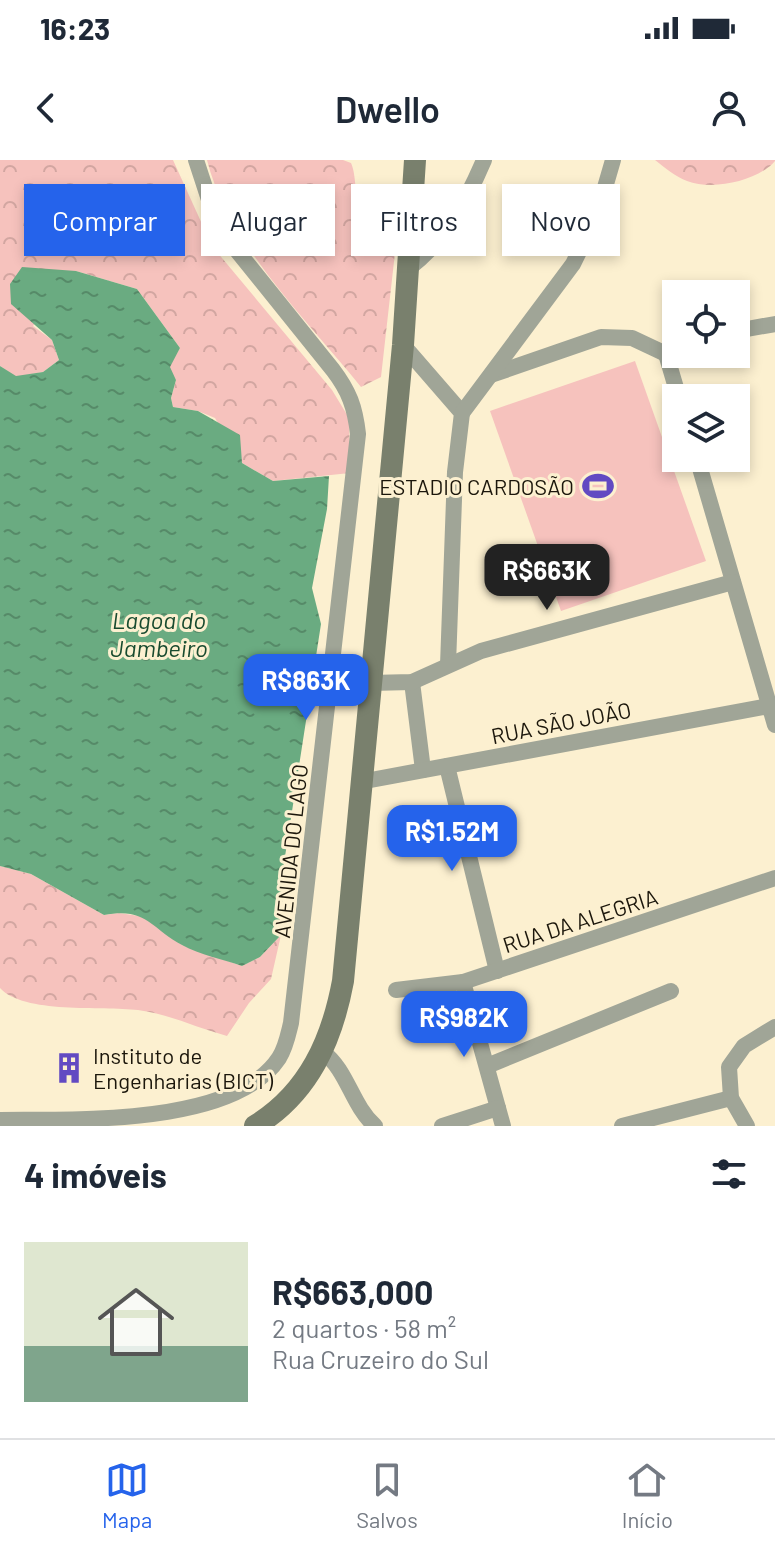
<!DOCTYPE html>
<html lang="pt">
<head>
<meta charset="utf-8">
<style>
  :root { --surface:#fff; --page:#f2f2f3; --text:#1f2937; --muted:#747a83; --line:#e0e1e3; --accent:#2563eb }
  body { margin:0; font-family:Barlow,sans-serif; background:var(--page); color:var(--text); height:100vh; display:flex; flex-direction:column; font-size:30px; white-space:nowrap }
  * { box-sizing:border-box; margin:0 }
  p { font-size:26px; color:var(--muted) }
  .icon { flex:none; width:44px; height:44px; fill:none; stroke:currentColor; stroke-width:2; stroke-linecap:round; stroke-linejoin:round }
  .map { position:relative; height:966px; overflow:hidden }
  .panel { display:flex; flex-direction:column; background:var(--surface); flex:1 }
  .panel>* { flex:none }
  .top-card { position:absolute; left:24px; top:24px; width:728px; height:72px; display:flex; gap:16px }
  .buttons { position:absolute; left:662px; top:120px; display:grid; gap:16px }
  .buttons a { display:grid; place-items:center; width:88px; height:88px; border-radius:0px; background:var(--surface); box-shadow:0 4px 12px #0003; font-size:40px }
  .price { position:absolute; translate:-50% -68px; padding:0 18px; border-radius:16px; background:var(--accent); color:#fff; font-size:26px; line-height:52px; filter:drop-shadow(0 2px 4px #0008) }
  .price::after { content:''; position:absolute; left:50%; top:48px; width:24px; height:18px; margin-left:-12px; background:inherit; clip-path:polygon(0 0,100% 0,50% 100%) }
  .price.selected { background:#222; color:#fff }
  ul { padding:0; list-style:none }
  li { display:flex; align-items:center; gap:24px; height:200px; padding:0 24px }
  li span { display:grid; place-items:center; flex:none; width:224px; height:160px; border-radius:0px; color:#555 }
  li>.icon { margin-inline-start:auto }
  span .icon { width:96px; height:96px; fill:#fffc; stroke-width:1 }
  li b { font-size:34px }
  h2 { display:flex; justify-content:space-between; align-items:center; height:96px; padding:0 24px; font-size:34px }
  .tag { padding:0 28px; border-radius:0px; background:var(--surface); box-shadow:0 4px 12px #0003; font-size:28px; line-height:72px }
  .tag.selected { background:var(--accent); color:#fff }
  .status { display:flex; justify-content:space-between; align-items:center; height:56px; padding:0 40px; background:var(--surface); direction:ltr }
  .status svg { height:22px; fill:currentColor }
  header { display:flex; justify-content:space-between; align-items:center; height:104px; padding:0 24px; background:var(--surface); font-size:36px; font-weight:600 }
  .dock { display:flex; justify-content:space-around; align-items:center; height:112px; border-top:2px solid var(--line); background:var(--surface); font-size:22px; color:var(--muted) }
  .dock a { display:grid; justify-items:center; gap:4px }
  .dock .selected { color:var(--accent) }
  .map>svg:first-child { display:block }
</style>
</head>
<body>
<div class="status"><b>16:23</b><svg viewBox="0 0 49 12"><path d="M0 12V9h3v3zM5 12V6h3v6zM10 12V3h3v9zM15 12V0h3v12zM26 1h20v11H26zM47 4h2v5h-2z"/></svg></div>
<header><svg class="icon" aria-label="back" viewBox="0 0 24 24"><path d="M15 5l-7 7 7 7"/></svg>Dwello<svg class="icon" aria-label="person" viewBox="0 0 24 24"><circle cx="12" cy="8" r="4"/><path d="M4 21q1-7 8-7t8 7"/></svg></header>
<div class="map">
<svg width="775" height="966" viewBox="0 0 775 966">
  <defs>
    <pattern id="forest-crowns" width="20" height="18" patternUnits="userSpaceOnUse" patternTransform="scale(2)"><rect width="20" height="18" fill="#f6c2bd"/><path d="M2 6a3 3 0 1 1 6 0M12 15a3 3 0 1 1 6 0" fill="none" stroke="#d2a6a1"/></pattern>
    <pattern id="water-ripples" width="26" height="14" patternUnits="userSpaceOnUse" patternTransform="scale(2)"><rect width="26" height="14" fill="#6aab81"/><path d="M2 4q2-2 4 0t4 0M15 11q2-2 4 0t4 0" fill="none" stroke="#568a68"/></pattern>
  </defs>
  <rect width="100%" height="100%" fill="#fcf0d0"/>
  <!-- forest -->
  <g fill="url(#forest-crowns)">
    <polygon points="0,0 173,0 212,86 332,230 349,258 350,313 273,321 242,303 215,258 198,251 173,247 171,238 176,220 169,207 180,188 137,129 76,111 33,166 52,180 59,200 43,212 16,217 0,206"/>
    <path d="M207 0H343L351 3C357 16 353 35 363 46 375 58 383 57 397 75L381 217 361 227C307 160 228 84 207 0Z"/>
    <path d="M655 0H775V1C758 21 713 31 687 21 676 17 664 7 655 0Z"/>
    <path d="M0 706 31 714 104 755 119 753 146 757 182 785 242 806 260 797 281 775 271 819 249 843 227 876C197 868 169 854 138 850 102 846 23 854 0 828Z"/>
  </g>
  <!-- pitch -->
  <polygon fill="#f6c2bd" points="635,201 706,401 561,451 490,251"/>
  <!-- water -->
  <path fill="url(#water-ripples)" d="M22 107 76 111 137 129 180 188 170 207 176 220 171 238 173 247 198 251 240 275 242 303 273 321 329 316 327 349 312 428 321 464 284 703 281 775 260 797 242 806C223 799 200 795 182 785 150 768 147 747 104 755L31 714 0 706V206L16 216 43 212 59 200 52 180 11 144 10 124Z"/>
  <g fill="none" stroke-linecap="round" stroke-linejoin="round">
    <!-- street -->
    <g stroke="#a0a597" stroke-width="16">
      <path d="M409 108C446 80 466 42 484 0"/>
      <polyline points="736,171 775,164"/>
      <polyline points="403,185 462,253 455,312 448,505"/>
      <polyline points="666,194 679,238"/>
      <polyline points="491,215 601,177 632,178 666,194"/>
      <polyline points="462,253 573,104 597,55 613,0"/>
      <polyline points="697,298 775,565"/>
      <polyline points="412,522 423,610"/>
      <polyline points="370,523 412,522 481,491 733,422"/>
      <polyline points="447,606 497,811"/>
      <polyline points="360,622 769,546"/>
      <polyline points="463,822 503,966"/>
      <polyline points="396,830 463,822 775,718"/>
      <path d="M323 892C348 911 351 944 375 966"/>
      <polyline points="487,906 671,831"/>
      <path d="M0 960C77 959 234 966 279 898 286 887 288 875 291 863L358 274C355 247 349 231 333 210L234 87 213 52 196 0"/>
      <polyline points="442,966 498,948"/>
      <polyline points="622,966 731,938"/>
      <polyline points="747,966 731,938 729,907 744,886 775,867"/>
    </g>
    <!-- secondary -->
    <path stroke="#79806d" stroke-width="22" d="M255 966C309 933 332 880 343 821L403 185 415 0"/>
  </g>
  <!-- icons -->
  <defs>
    <symbol id="stadium-bare" viewBox="-9 -9 18 18"><path d="M0-5a6.5 5 0 1 0 0 10a6.5 5 0 1 0 0-10ZM-3.5-1.8h7v3.6h-7Z" fill="#624ac2" stroke="#fcf0d0" stroke-width="2.5" paint-order="stroke"/></symbol>
    <symbol id="building-bare" viewBox="-9 -9 18 18"><path d="M-4-6H4V6H1V3H-1V6H-4ZM-2.5-4.3h1.7v1.8h-1.7ZM.8-4.3h1.7v1.8H.8ZM-2.5-1h1.7V.8h-1.7ZM.8-1h1.7V.8H.8Z" fill="#624ac2" stroke="#fcf0d0" stroke-width="2.5" paint-order="stroke"/></symbol>
  </defs>
  <g fill-rule="evenodd">
    <use href="#stadium-bare" x="576" y="304" width="44" height="44"/>
    <use href="#building-bare" x="47" y="886" width="44" height="44"/>
  </g>
  <g text-anchor="middle" dominant-baseline="central" stroke-width="6" stroke-linejoin="round" paint-order="stroke">
    <!-- poi labels -->
    <g font-size="22" fill="#1b160b" stroke="#fcf0d0" text-anchor="end">
      <text x="574" y="326">ESTADIO CARDOSÃO</text>
      <text x="93" y="895" text-anchor="start">Instituto de<tspan x="93" dy="25">Engenharias (BICT)</tspan></text>
    </g>
    <!-- street labels -->
    <g font-size="22" fill="#1b160b" stroke="#fcf0d0">
      <text transform="translate(561 562) rotate(-11)">RUA SÃO JOÃO</text>
      <text transform="translate(290 691) rotate(-84)">AVENIDA DO LAGO</text>
      <text transform="translate(580 760) rotate(-18)">RUA DA ALEGRIA</text>
    </g>
    <!-- water labels -->
    <g font-size="24" font-style="italic" fill="#194b2f" stroke="#fcf0d0">
      <text x="159" y="459">Lagoa do<tspan x="159" dy="28">Jambeiro</tspan></text>
    </g>
  </g>
</svg>
<div class="buttons">
<a><svg class="icon" aria-label="locate" viewBox="0 0 24 24"><circle cx="12" cy="12" r="6"/><path d="M12 2v4M12 18v4M2 12h4M18 12h4"/></svg></a>
<a><svg class="icon" aria-label="layers" viewBox="0 0 24 24"><path d="M12 4l9 5-9 5-9-5zM3 14l9 5 9-5"/></svg></a>
</div>
<b class="price selected" style="left:547px;top:452px">R$663K</b>
<b class="price" style="left:306px;top:562px">R$863K</b>
<b class="price" style="left:452px;top:713px">R$1.52M</b>
<b class="price" style="left:464px;top:899px">R$982K</b>
<div class="top-card">
<a class="tag selected">Comprar</a>
<a class="tag">Alugar</a>
<a class="tag">Filtros</a>
<a class="tag">Novo</a>
</div>
</div>
<section class="panel">
<h2>4 imóveis<svg class="icon" aria-label="filters" viewBox="0 0 24 24"><path d="M4 7h16M4 17h16"/><circle cx="9" cy="7" r="2"/><circle cx="15" cy="17" r="2"/></svg></h2>
<ul>
<li><span style="background:linear-gradient(#dfe7d0 65%,#7fa58c 0)"><svg class="icon" aria-label="home" viewBox="0 0 24 24"><path d="M3 11l9-7 9 7M6 9v11h12V9"/></svg></span><div><b>R$663,000</b><p>2 quartos · 58 m²</p><p>Rua Cruzeiro do Sul</p></div></li>
</ul>
</section>
<nav class="dock">
<a class="selected"><svg class="icon" aria-label="map" viewBox="0 0 24 24"><path d="M3 6l6-2 6 2 6-2v14l-6 2-6-2-6 2zM9 4v14M15 6v14"/></svg>Mapa</a>
<a><svg class="icon" aria-label="saved" viewBox="0 0 24 24"><path d="M7 4h10v16l-5-4-5 4z"/></svg>Salvos</a>
<a><svg class="icon" aria-label="home" viewBox="0 0 24 24"><path d="M3 11l9-7 9 7M6 9v11h12V9"/></svg>Início</a>
</nav>
</body>
</html>
